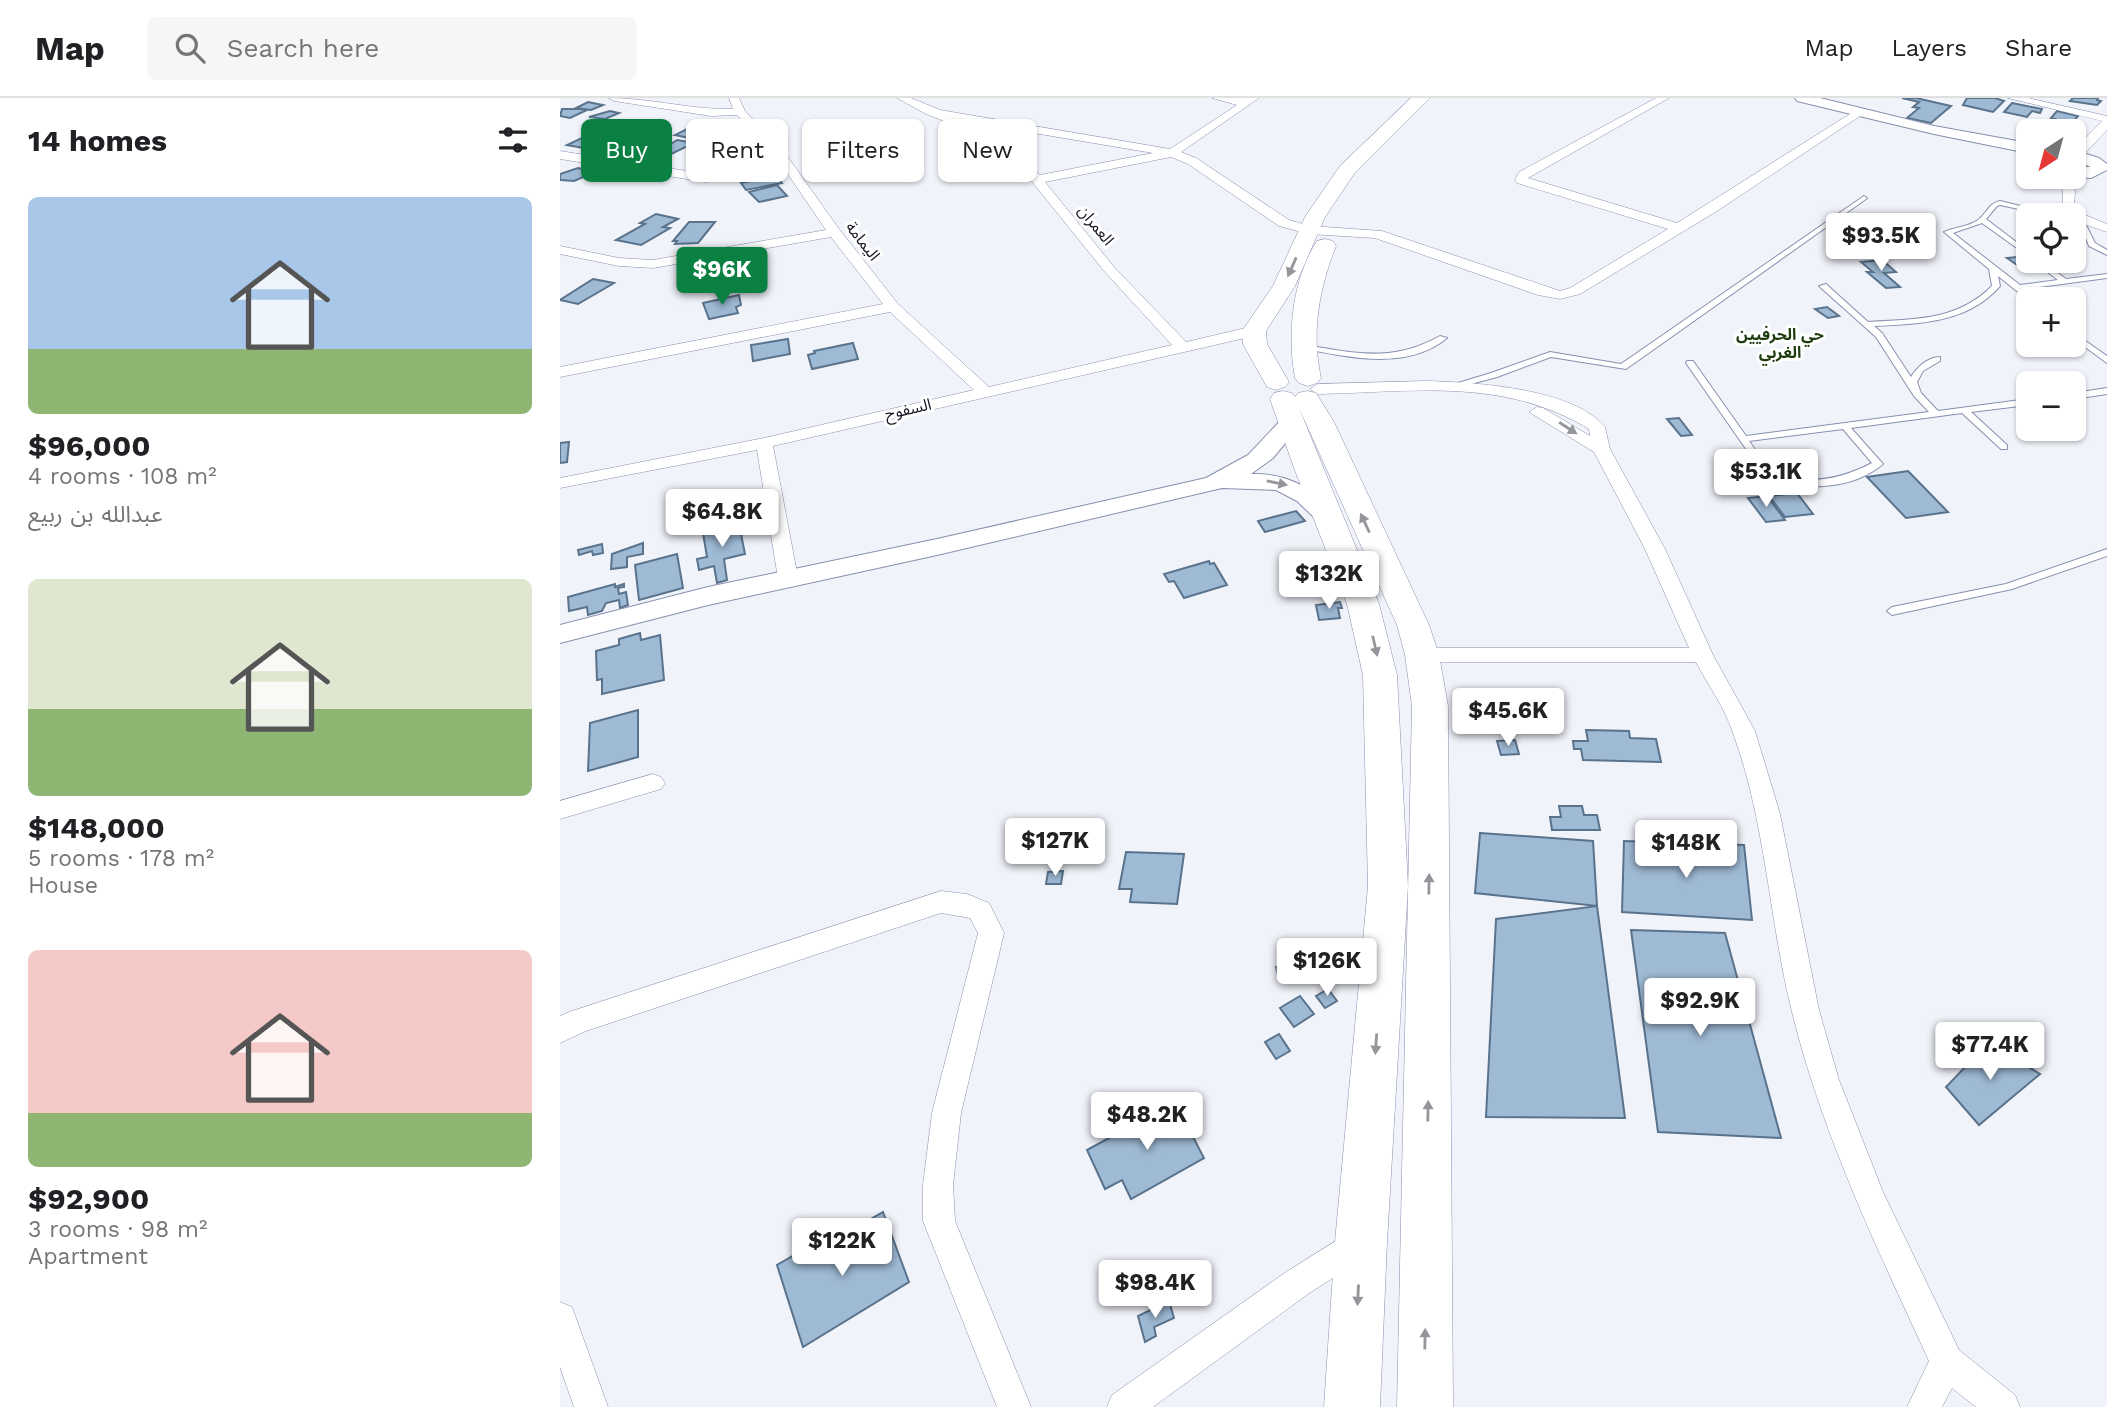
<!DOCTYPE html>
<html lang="en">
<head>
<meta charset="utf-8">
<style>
  :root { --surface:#fff; --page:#f6f6f6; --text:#202124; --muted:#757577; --line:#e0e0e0; --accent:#0b8043 }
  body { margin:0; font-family:"Work Sans","Noto Sans Arabic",sans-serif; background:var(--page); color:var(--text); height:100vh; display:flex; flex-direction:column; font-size:26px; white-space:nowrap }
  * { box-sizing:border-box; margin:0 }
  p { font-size:23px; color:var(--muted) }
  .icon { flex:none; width:38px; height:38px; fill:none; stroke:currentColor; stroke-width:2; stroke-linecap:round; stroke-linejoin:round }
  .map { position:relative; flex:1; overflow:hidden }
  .panel { display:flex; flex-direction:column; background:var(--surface); width:560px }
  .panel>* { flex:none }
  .guide { position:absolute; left:21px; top:21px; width:665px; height:63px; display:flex; gap:14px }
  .needle { width:46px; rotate:216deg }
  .tools { position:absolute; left:1456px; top:21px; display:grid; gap:14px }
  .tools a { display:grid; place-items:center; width:70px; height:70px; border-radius:10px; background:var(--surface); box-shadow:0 2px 5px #0004; font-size:35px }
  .price { position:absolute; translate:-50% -60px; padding:0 16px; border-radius:7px; background:#fff; color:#222; font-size:23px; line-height:46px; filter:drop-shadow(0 2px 4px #0008) }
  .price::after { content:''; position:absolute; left:50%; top:42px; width:21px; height:16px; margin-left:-10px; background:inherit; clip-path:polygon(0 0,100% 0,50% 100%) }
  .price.active { background:var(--accent); color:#fff }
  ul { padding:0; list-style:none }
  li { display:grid; align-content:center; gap:14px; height:371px; padding:0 28px }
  li span { display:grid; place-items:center; height:217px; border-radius:10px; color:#555 }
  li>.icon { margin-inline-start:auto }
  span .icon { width:126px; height:126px; fill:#fffc; stroke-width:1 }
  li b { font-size:30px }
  h2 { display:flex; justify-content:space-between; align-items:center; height:84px; padding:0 28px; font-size:30px }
  .chip { padding:0 24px; border-radius:10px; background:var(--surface); box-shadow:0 2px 5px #0004; font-size:24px; line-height:63px }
  .chip.active { background:var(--accent); color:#fff }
  header { display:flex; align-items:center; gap:42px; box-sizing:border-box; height:98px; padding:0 35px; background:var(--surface); border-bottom:2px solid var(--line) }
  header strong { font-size:33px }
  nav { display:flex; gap:38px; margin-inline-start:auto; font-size:24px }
  .search { width:490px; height:63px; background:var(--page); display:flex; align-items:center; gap:18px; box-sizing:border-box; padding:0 24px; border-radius:10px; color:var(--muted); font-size:26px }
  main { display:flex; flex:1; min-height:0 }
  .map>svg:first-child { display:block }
</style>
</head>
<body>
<header>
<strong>Map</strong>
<div class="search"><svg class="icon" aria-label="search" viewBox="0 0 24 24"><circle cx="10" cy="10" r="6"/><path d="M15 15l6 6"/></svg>Search here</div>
<nav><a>Map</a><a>Layers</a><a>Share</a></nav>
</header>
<main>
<section class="panel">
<h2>14 homes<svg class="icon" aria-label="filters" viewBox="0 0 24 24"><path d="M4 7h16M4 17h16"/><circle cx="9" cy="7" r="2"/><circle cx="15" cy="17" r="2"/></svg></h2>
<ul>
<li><span style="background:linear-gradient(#a9c7e8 70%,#8fb573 0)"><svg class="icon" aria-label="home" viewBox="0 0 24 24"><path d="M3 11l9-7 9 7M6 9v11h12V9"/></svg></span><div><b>$96,000</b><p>4 rooms · 108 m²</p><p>عبدالله بن ربيع</p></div></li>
<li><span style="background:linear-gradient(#dfe7d0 60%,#8fb573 0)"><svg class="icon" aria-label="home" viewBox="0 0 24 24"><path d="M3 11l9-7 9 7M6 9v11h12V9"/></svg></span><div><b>$148,000</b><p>5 rooms · 178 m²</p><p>House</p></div></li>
<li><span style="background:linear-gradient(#f6c9c9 75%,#8fb573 0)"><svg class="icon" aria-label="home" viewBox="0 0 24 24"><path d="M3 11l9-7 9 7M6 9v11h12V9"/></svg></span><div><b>$92,900</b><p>3 rooms · 98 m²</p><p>Apartment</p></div></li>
</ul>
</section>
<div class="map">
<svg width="1547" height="1309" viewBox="0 0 1547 1309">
  <rect width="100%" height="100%" fill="#f1f3fa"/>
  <!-- building -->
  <g fill="#9fbad5" stroke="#5a738c" stroke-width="2">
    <polygon points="1342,0 1356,0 1391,8 1371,25 1347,20 1359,10 1353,9 1359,4"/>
    <polygon points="1407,0 1435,0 1444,3 1433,14 1403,7"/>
    <polygon points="1513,0 1538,0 1537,2 1541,3 1537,7 1510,3"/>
    <polygon points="28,4 43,7 31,12 16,10"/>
    <polygon points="1452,5 1482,11 1480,15 1472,13 1467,19 1444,14"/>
    <polygon points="20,11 27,12 10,20 0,18 2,11"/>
    <polygon points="50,13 59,15 45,21 29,19"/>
    <polygon points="1497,13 1518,18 1511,26 1491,20"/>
    <polygon points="42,31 70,35 55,42 26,38"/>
    <polygon points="127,31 147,35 134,41 115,37"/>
    <polygon points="164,31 184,35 163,45 143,40"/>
    <polygon points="24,39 46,43 29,51 7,47"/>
    <polygon points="117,42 134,45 105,59 94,57"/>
    <polygon points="56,43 82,47 82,49 64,58 35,54"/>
    <polygon points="18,70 35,74 14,83 0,82 0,76"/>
    <polygon points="217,77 222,85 186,92 181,85"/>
    <polygon points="217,87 227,98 199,104 189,94"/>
    <polygon points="96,116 118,121 103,129 110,130 81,147 56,142 85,126 80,125"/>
    <polygon points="129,124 155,124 138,145 115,146 117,143 113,143"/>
    <polygon points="1457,159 1473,170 1463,171 1447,160"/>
    <polygon points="1322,162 1336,174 1324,175 1340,189 1326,190 1307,174 1313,174 1301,164"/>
    <polygon points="33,181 54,185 18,206 0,202"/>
    <polygon points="179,197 181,207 176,209 178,215 149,221 143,205"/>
    <polygon points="1267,209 1279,218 1268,220 1255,211"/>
    <polygon points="228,241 230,256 193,263 191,247"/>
    <polygon points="293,245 298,261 252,271 248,257 255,255 254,253"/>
    <polygon points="1119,320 1132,337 1121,338 1107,321"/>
    <polygon points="9,344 7,364 0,365 0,345"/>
    <polygon points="1348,373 1388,414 1346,420 1307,379"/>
    <polygon points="1237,395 1253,416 1225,419 1209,398"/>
    <polygon points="1207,398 1225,422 1206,424 1188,400"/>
    <polygon points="736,413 745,423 705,434 698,423"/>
    <polygon points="179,426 185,456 164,461 167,482 157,485 154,468 139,472 137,461 147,459 143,435"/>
    <polygon points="83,445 83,456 67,459 67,469 51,471 52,456"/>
    <polygon points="42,446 43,455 33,457 32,453 19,457 18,452"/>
    <polygon points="738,455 746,465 732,470 722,461"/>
    <polygon points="117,456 123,490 79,502 75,467"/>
    <polygon points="649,463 650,466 654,465 667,487 624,500 614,483 609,484 604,476"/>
    <polygon points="55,486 55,489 64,486 64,489 58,490 59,496 66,494 68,507 60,510 59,502 46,505 42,513 28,517 27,509 9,513 8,499"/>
    <polygon points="780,504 782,510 778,510 780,520 759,522 756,507"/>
    <polygon points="80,535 81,542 100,537 104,582 42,596 42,581 37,582 36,553 59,547 59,541"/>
    <polygon points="930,604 947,604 953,630 935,630"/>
    <polygon points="78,612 78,659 28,673 30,625"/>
    <polygon points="1026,632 1069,633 1070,640 1096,641 1101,664 1023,662 1021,651 1014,651 1013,643 1028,643"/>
    <polygon points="955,642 959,656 941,657 937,643"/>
    <polygon points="999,708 1022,708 1024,717 1037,717 1040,732 992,732 990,719 1001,719"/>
    <polygon points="920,735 1033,743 1037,808 915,795"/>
    <polygon points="1064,743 1184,747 1192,822 1062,814"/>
    <polygon points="566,754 624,756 617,806 570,804 572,791 559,791"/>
    <polygon points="503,773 501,786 486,786 488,774"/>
    <polygon points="1037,808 1065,1020 926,1019 936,821"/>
    <polygon points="1071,832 1165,835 1221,1040 1098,1034"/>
    <polygon points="728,866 733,878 719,882 716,869"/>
    <polygon points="768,891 777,903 765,910 756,898"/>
    <polygon points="740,898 754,916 734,929 720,910"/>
    <polygon points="719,936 730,953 716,961 705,944"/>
    <polygon points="1429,944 1480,976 1419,1027 1386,989"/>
    <polygon points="615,1004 644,1060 571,1101 562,1082 545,1091 527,1052"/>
    <polygon points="323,1114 349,1184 243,1249 217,1167 264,1140 264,1148"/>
    <polygon points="609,1203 614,1220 594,1229 596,1238 585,1244 578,1218"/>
  </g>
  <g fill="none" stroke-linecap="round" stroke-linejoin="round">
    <defs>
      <g id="service">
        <polygon points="1304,98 1307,100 1306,101 1066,271 991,259 937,279 892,291 888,288 931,275 990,254 1061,266"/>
        <path d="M1440 103 1498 117H1487L1440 107 1437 108 1426 121 1468 153V158L1422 125 1393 135 1460 187 1498 182 1473 163H1481L1506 181 1547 176V180L1465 191 1476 201 1468 202 1438 178 1440 188C1408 225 1359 226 1314 228L1322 235 1351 279C1357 269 1368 259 1380 259V263L1363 273 1357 284 1361 295 1378 313 1468 301V307L1411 314 1447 347V351H1441L1402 315 1291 330 1323 366C1291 393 1244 392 1207 381L1126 265 1127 263H1133L1186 338 1369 314 1354 298 1316 239 1259 188 1266 186 1308 224C1355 221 1397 223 1432 188L1429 171 1384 134C1395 129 1408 129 1418 122 1427 115 1429 105 1440 103ZM1283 331 1312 365C1280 382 1248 387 1213 377L1189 343Z"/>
        <polygon points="1518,119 1522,119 1535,145 1547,152 1547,157 1529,148"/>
        <polygon points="1514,235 1547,258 1547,265 1514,241"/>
        <path d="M880 238 887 240C847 273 790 259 744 251L740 249 744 247C796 255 832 265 880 238Z"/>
        <polygon points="1547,290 1547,296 1514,301 1514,295"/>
        <polygon points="1547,451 1547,458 1452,491 1332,517 1327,513 1332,509 1446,486"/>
      </g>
      <g id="minor">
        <path d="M49 0C91 0 131 12 173 11L169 0H179L185 13 230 62 279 131 338 206 429 289 612 247 545 174 473 85 447 57 412 34 366 16 337 0H351L380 12 610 51 677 7 652 0H699L621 54 636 60 729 122 750 128 822 133 1000 193 1010 190 1108 131 957 85 955 82 959 74 1096 0H1109L968 80 1117 125 1296 12 1306 14 1157 113 1020 196 1000 201 978 197 815 140 749 136 719 128 628 66 611 59 485 84 554 169 626 244 694 228 702 233 694 238 213 348 238 480 235 484H221L218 480 197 352 0 390V380L204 340 414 292 330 214 0 279V269L323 206 271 139 93 170 59 168 0 156V148L59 160 93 162 266 132 223 69 146 84 0 61V53L146 76 218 63 177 17 151 18 54 3ZM408 24 593 55 480 77 443 43Z"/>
        <polygon points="1448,0 1468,0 1547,18 1547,32 1527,53 1514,58 1514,51 1542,23"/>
        <polygon points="1496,79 1508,79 1515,93 1514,109 1525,117 1547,126 1547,134 1515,123 1514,117 1503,113 1503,93"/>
        <path d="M865 283C913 284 1013 290 1045 329L1050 351 1105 451 1153 557 1195 633 1220 716 1259 912 1279 982 1323 1094 1399 1252 1455 1297 1460 1309H1416L1392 1290 1382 1309H1347L1369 1263C1317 1150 1262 1036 1232 914 1209 822 1206 725 1173 635 1165 610 1148 587 1136 564H865L858 562 855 557 858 552 865 550H1129L1085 451 1034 354 969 314 977 309 983 310 1030 338 1029 331C943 279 854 294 758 296L750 291 758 286Z"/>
        <polygon points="93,676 101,679 105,685 101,691 0,721 0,703"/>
        <polygon points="381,793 407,796 429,805 444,835 401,1015 393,1087 395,1123 471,1309 437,1309 363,1123 363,1087 372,1015 418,835 410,820 381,815 26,933 0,945 0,918 9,914"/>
        <polygon points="800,1128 811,1133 816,1144 811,1155 748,1196 593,1309 547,1309 552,1297 726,1174"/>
        <polygon points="0,1204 12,1209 48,1309 14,1309 0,1269"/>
      </g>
      <g id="tertiary">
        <polygon points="1235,0 1260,0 1374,28 1468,45 1468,55 1374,36 1237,3"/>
        <polygon points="1514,52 1539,60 1547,66 1547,72 1531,80 1514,79 1514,69 1531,69 1514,62"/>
        <path d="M730 319 738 321 741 326 713 360 691 376C727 375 752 390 778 415L781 420 778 425 769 427 760 425 737 403 716 392 662 390 377 457 148 507 0 545V527L148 489 377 441 646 380 688 357 722 321Z"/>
      </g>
      <g id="primary">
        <polygon points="851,0 870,0 794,76 765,119 735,188 706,233 707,246 729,284 725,289 716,292 707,289 683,246 682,233 713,188 745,119 780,68"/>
        <path d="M765 141 773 143 776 148C759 191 751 234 761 280L757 285 748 288 739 285 735 280C727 237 732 181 757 143Z"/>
        <polygon points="723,293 732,295 735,299 738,295 747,293 756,295 774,324 869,527 879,557 888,608 893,1309 837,1309 852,608 845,557 837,527 739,310 819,506 837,577 848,788 827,1144 820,1309 764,1309 775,1144 808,788 803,577 787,506 734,370 710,301 714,295"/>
      </g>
    </defs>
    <!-- service casing -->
    <use href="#service" stroke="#888faf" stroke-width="2"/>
    <!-- minor casing -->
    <use href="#minor" stroke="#888faf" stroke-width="1"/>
    <!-- tertiary casing -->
    <use href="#tertiary" stroke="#888faf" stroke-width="2"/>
    <!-- primary casing -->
    <use href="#primary" stroke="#888faf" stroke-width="1"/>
    <!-- service -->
    <use href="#service" fill="#fff" fill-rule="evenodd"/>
    <!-- minor -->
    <use href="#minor" fill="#fff" fill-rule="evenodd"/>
    <!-- tertiary -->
    <use href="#tertiary" fill="#fff" fill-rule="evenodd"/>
    <!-- primary -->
    <use href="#primary" fill="#fff" fill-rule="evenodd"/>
  </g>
  <!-- one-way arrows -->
  <defs><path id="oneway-solid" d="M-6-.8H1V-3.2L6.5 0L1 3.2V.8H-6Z" transform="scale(1.75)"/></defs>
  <g fill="#95969b">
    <use href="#oneway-solid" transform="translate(732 169) rotate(114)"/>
    <use href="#oneway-solid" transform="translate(1008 330) rotate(33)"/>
    <use href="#oneway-solid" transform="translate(717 385) rotate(12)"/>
    <use href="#oneway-solid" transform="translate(805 425) rotate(-115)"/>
    <use href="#oneway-solid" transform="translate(815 548) rotate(77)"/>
    <use href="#oneway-solid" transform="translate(869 786) rotate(-89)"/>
    <use href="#oneway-solid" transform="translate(816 946) rotate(94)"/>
    <use href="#oneway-solid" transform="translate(868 1013) rotate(-89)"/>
    <use href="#oneway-solid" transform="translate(798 1197) rotate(93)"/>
    <use href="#oneway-solid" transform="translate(865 1241) rotate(-89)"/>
  </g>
  <g text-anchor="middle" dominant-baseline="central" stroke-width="6" stroke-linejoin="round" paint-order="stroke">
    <!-- far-street labels -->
    <g font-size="16" fill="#131521" stroke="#fff">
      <text transform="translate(536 127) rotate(51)">العمران</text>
      <text transform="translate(303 143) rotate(52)">اليمامة</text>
      <text transform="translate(348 311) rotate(-13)">السفوح</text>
    </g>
    <!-- far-neighbourhood labels -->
    <g font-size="16" font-weight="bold" fill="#1d3b0c" stroke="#fff">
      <text x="1220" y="236">حي الحرفيين<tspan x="1220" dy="18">الغربي</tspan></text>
    </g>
  </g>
</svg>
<div class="tools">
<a><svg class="needle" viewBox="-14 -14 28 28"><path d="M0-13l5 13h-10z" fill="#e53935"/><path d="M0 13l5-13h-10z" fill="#757577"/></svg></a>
<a><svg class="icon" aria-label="locate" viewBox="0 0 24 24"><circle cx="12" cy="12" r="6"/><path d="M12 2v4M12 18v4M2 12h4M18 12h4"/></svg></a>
<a>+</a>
<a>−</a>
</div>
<b class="price" style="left:1321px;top:175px">$93.5K</b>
<b class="price active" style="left:162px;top:209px">$96K</b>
<b class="price" style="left:1206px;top:411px">$53.1K</b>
<b class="price" style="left:162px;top:451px">$64.8K</b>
<b class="price" style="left:769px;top:513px">$132K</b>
<b class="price" style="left:948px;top:650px">$45.6K</b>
<b class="price" style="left:495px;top:780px">$127K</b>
<b class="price" style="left:1126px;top:782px">$148K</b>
<b class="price" style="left:767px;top:900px">$126K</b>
<b class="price" style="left:1140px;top:940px">$92.9K</b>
<b class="price" style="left:1430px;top:984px">$77.4K</b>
<b class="price" style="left:587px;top:1054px">$48.2K</b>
<b class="price" style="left:282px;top:1180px">$122K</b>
<b class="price" style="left:595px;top:1222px">$98.4K</b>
<div class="guide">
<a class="chip active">Buy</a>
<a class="chip">Rent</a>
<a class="chip">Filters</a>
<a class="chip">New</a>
</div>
</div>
</main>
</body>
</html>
